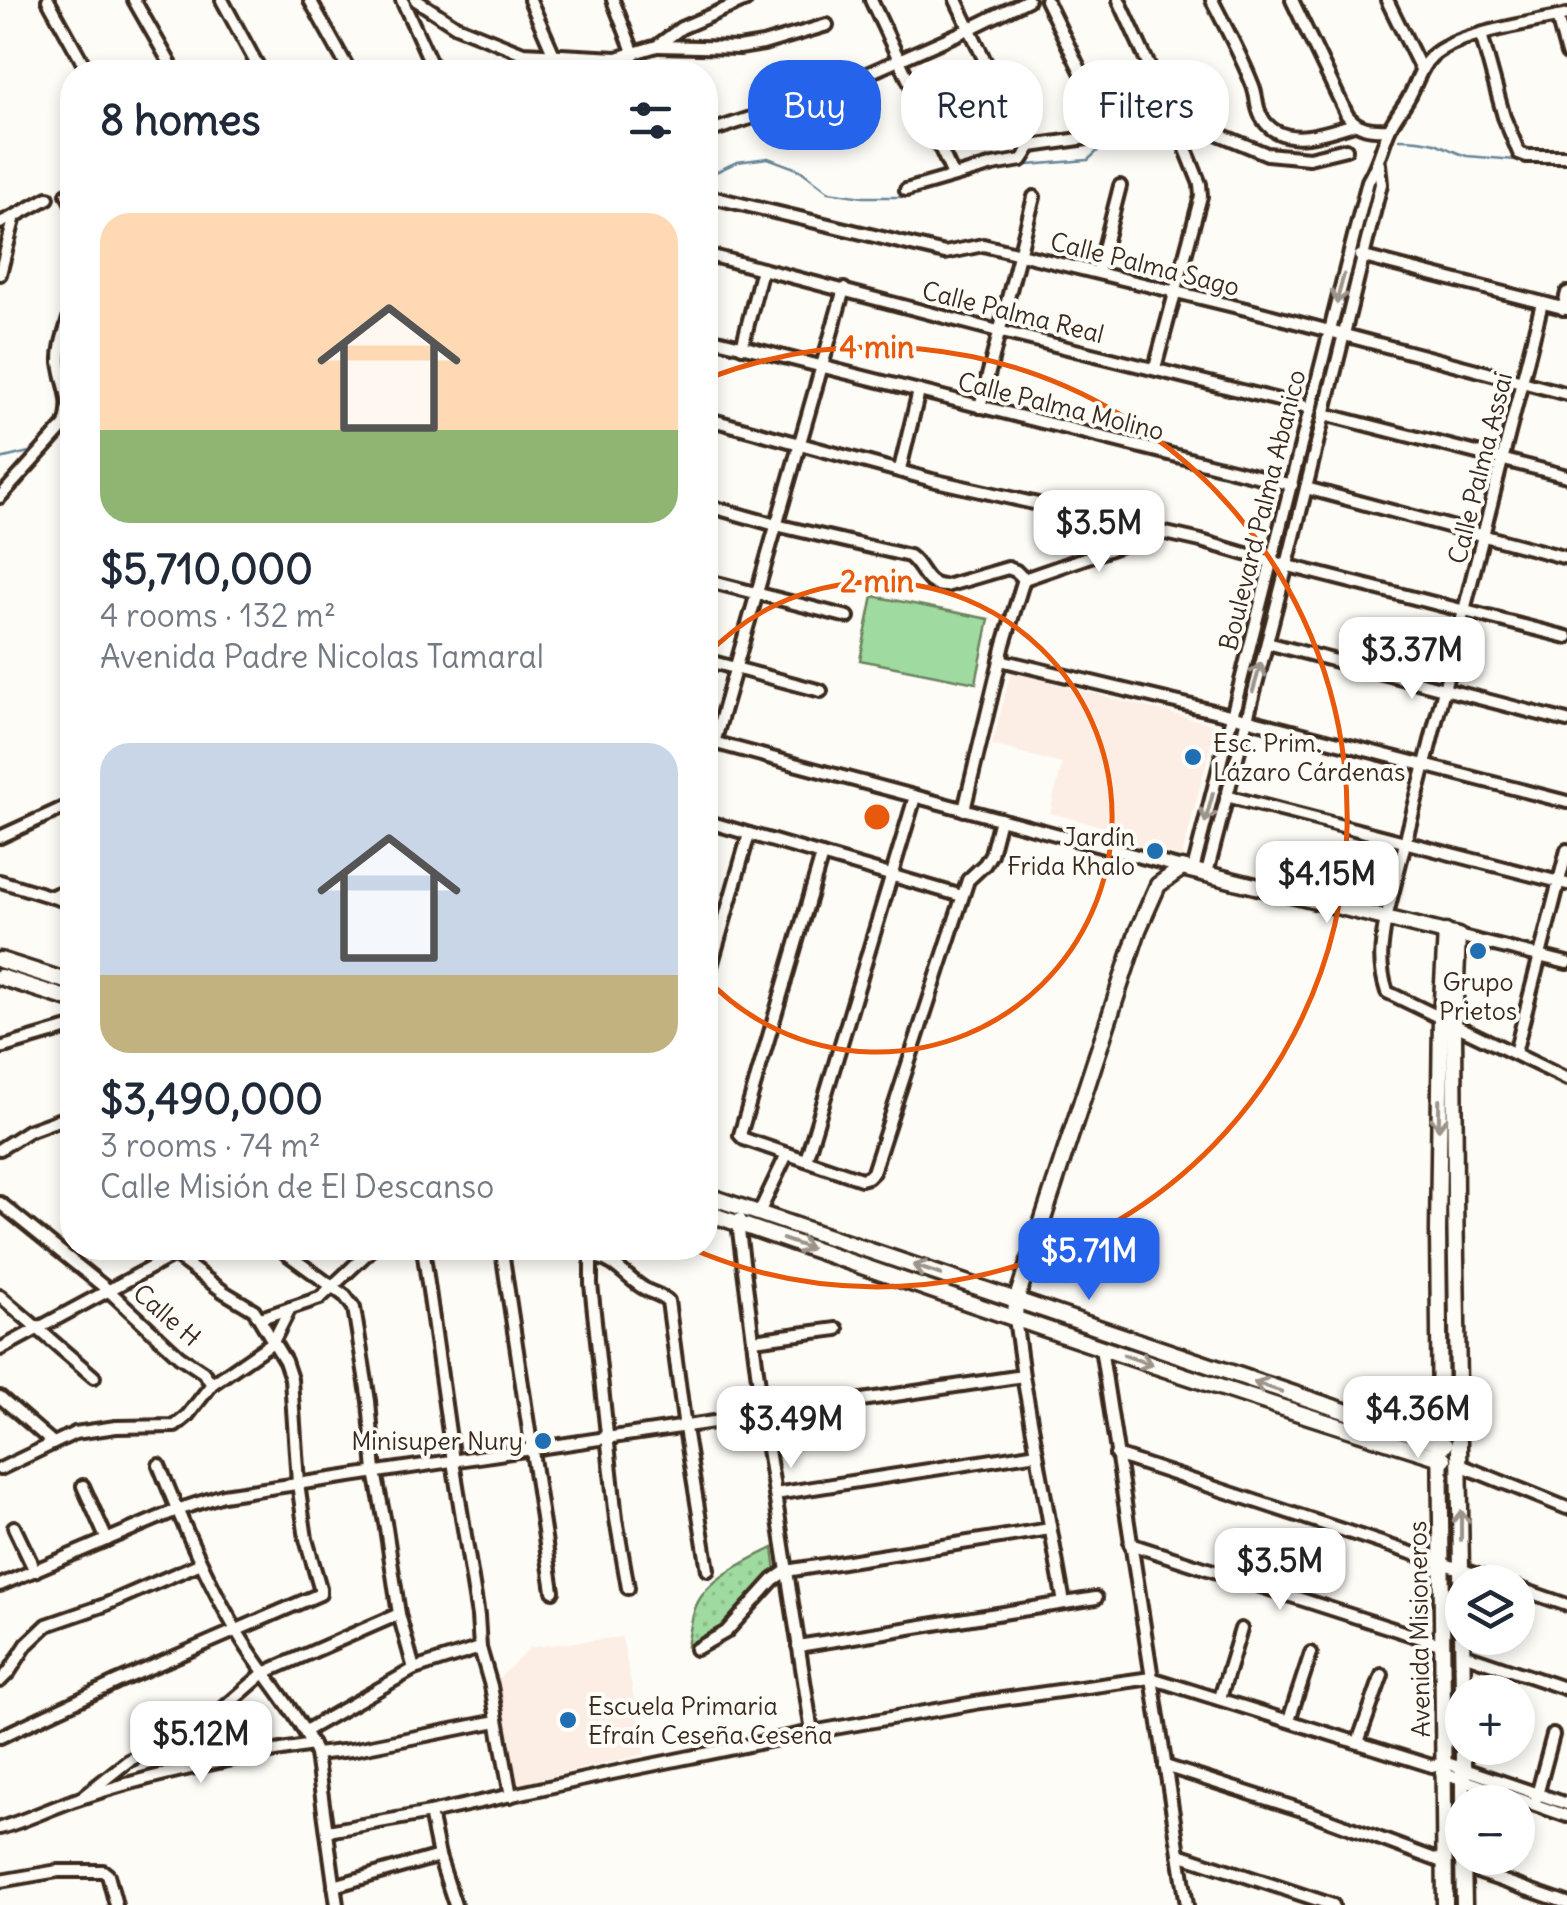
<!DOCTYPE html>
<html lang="en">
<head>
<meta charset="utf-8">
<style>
  :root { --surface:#fff; --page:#f2f2f3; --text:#1f2937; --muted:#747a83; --accent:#2563eb }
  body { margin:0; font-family:Delius,sans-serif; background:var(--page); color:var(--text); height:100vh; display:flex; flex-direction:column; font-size:38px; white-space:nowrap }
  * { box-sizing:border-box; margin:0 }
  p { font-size:32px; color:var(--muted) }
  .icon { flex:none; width:55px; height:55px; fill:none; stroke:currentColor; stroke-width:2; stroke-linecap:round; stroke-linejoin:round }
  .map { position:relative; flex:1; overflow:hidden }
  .details { position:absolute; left:60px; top:60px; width:658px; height:1200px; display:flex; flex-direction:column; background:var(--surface); border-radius:40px; box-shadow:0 5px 15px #0003 }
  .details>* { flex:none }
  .top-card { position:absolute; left:748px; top:60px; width:668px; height:90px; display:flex; gap:20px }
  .controls { position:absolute; left:1445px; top:1565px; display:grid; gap:20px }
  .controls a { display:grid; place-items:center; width:90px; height:90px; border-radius:50%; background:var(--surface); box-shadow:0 5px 15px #0003; font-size:50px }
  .price { position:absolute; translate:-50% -85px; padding:0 22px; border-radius:20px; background:#fff; color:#222; font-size:32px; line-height:65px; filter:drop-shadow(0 2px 5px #0008) }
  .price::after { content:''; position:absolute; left:50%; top:60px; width:30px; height:22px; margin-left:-15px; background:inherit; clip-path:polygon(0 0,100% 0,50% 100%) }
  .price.active { background:var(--accent); color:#fff }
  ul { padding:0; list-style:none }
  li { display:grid; align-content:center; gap:20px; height:530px; padding:0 40px }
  li span { display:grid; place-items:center; height:310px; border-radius:30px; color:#555 }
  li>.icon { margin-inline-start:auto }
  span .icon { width:180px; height:180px; fill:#fffc; stroke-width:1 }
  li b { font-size:42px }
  h2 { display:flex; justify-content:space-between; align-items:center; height:120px; padding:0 40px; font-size:42px }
  .pill { padding:0 35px; border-radius:40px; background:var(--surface); box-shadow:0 5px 15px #0003; font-size:35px; line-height:90px }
  .pill.active { background:var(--accent); color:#fff }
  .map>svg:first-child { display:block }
</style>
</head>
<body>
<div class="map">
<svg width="1567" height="1905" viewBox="0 0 1567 1905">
  <defs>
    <pattern id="park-dots" width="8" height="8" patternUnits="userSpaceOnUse" patternTransform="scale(2.5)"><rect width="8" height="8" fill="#9fdaa0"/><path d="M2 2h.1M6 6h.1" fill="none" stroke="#8abb89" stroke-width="1.8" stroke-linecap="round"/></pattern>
  </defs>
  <rect width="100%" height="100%" fill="#fdfcf7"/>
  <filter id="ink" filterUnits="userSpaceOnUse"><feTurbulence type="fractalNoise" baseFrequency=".01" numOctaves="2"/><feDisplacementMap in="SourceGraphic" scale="20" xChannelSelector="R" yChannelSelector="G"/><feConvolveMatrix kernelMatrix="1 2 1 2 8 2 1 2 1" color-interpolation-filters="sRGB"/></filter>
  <g filter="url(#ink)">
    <!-- built -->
    <g fill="#fceee5">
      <polygon points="1011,672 1216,725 1182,857 1107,838 1109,828 1050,813 1062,764 992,745"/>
      <polygon points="622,1637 645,1754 514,1785 491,1686 531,1647"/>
    </g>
    <!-- park -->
    <path fill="url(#park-dots)" stroke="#6d825f" stroke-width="2.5" d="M773 1548 776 1571C749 1602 728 1635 687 1646 690 1633 691 1618 696 1606 707 1579 748 1560 773 1548Z"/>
    <!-- garden -->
    <polygon fill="#9fdaa0" stroke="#6d825f" stroke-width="2.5" points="873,596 989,619 976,683 860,660"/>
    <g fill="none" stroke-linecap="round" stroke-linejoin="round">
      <!-- stream -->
      <g stroke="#698697" stroke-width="2.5">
        <polyline points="1183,133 1191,132 1219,139"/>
        <path d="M1400 139C1412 139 1423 140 1435 143 1446 147 1455 153 1467 156L1540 162 1561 161"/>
        <polyline points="1016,166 1088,160 1104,145 1110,142 1122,139 1175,134"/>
        <polyline points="705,177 737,162 768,158 800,170 829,192 863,197 901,197 908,195"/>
        <polyline points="0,459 29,452 41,445"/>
      </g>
      <defs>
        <g id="minor">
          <polyline points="48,0 88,72"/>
          <polyline points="134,0 175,72"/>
          <polyline points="222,0 261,72"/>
          <polyline points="310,0 350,72"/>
          <polyline points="402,0 435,72"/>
          <polyline points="416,0 456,26 523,53 617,58 657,46 681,28 746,0"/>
          <polyline points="530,0 554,55"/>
          <polyline points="613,0 634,54"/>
          <polyline points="871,0 953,175"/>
          <polyline points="956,0 995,82 1031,146"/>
          <polyline points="1046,0 1109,129"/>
          <polyline points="1119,0 1177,127 1200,184 1201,196 1155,368"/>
          <path d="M1212 0C1226 28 1242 57 1253 86 1257 96 1256 107 1261 116 1280 151 1325 133 1354 124"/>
          <path d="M1292 0 1347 115C1358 129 1371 130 1389 129"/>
          <polyline points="1387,0 1421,69"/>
          <polyline points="1557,17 1567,54"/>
          <polyline points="1481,34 1504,117 1519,153 1527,156 1567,156"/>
          <polyline points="658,46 739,48 763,44 827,25"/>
          <polyline points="1109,129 1115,131 1199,126 1267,154 1309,158 1346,149"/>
          <polyline points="705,133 817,96 969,29 1028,0"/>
          <polyline points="1031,146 1101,136 1109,129"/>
          <polyline points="906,190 993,165 1022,160 1031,146"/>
          <polyline points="67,194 72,204"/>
          <polyline points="712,197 945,253 983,245 1254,311 1567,394"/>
          <polyline points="15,216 48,198"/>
          <polyline points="0,223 15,216 0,274"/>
          <polyline points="705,254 998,331 1311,408"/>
          <polyline points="1360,256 1567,309"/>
          <polyline points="1098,272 1120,186"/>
          <path d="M1542 303 1386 918C1381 946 1378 964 1387 992L1567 1079"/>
          <polyline points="1563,309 1567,293"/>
          <polyline points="705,337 1292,485"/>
          <polyline points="742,347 762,269"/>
          <polyline points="980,407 1034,197"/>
          <polyline points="1324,414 1567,476"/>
          <polyline points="705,418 932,480 1201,541 1273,562 1567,637"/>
          <polyline points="900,469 919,391"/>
          <polyline points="1306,488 1567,558"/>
          <path d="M0 497 65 425C74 399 63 386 60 362 59 343 69 324 72 306"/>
          <path d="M705 505 776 525 909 556C925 568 923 586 946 586L1008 568 1016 571 1024 579"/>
          <polyline points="1024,579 1160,532"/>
          <polyline points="705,580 848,617"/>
          <polyline points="1267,643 1567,721"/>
          <polyline points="705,660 821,691"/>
          <polyline points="1000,660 1234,716 1567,802"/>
          <polyline points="705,740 1182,868"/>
          <polyline points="714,743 844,289"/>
          <polyline points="1226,796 1567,884"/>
          <polyline points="964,810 1004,644 1024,579"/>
          <polyline points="705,821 962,896"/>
          <polyline points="0,837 72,804"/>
          <polyline points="822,855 740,1135 744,1139 861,1179 868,1177 873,1172 968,880 985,864 991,854 1000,819"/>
          <path d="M1193 870 1368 181C1379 163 1381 149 1389 130 1394 118 1403 108 1409 97 1417 83 1420 67 1432 56 1457 33 1532 23 1567 15"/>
          <polyline points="1207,873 1287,565 1381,184 1379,164"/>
          <polyline points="0,881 72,903"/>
          <polyline points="52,896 72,887"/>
          <polyline points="1458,936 1567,963"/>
          <polyline points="705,987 749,834"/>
          <polyline points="0,1048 72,1027"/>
          <polyline points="1515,1053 1567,850"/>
          <polyline points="0,1149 28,1131 72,1115"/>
          <polyline points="806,1160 915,797"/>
          <polyline points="0,1203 108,1290 179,1356 203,1372 212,1384"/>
          <polyline points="759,1213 787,1154"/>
          <polyline points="740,1219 738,1223 763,1417 812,1732"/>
          <polyline points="279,1248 345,1296 354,1308 369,1401 375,1472 386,1528 399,1614 414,1669"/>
          <polyline points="423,1248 453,1461 478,1616 480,1648 491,1686 511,1796"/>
          <polyline points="502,1251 553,1591"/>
          <polyline points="0,1296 94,1377"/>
          <polyline points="261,1318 320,1298 373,1248"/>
          <polyline points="1015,1318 1023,1376 1064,1603"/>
          <polyline points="753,1340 837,1329"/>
          <polyline points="1101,1348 1187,1905"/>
          <polyline points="0,1349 187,1248"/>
          <polyline points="0,1397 52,1442"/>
          <polyline points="1116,1455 1499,1582"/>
          <path d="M159 1465C182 1523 207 1581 239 1635 263 1675 297 1711 316 1754L337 1905"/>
          <polyline points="1460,1465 1567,1508"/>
          <polyline points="0,1469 75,1433 116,1427 175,1426 187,1416 212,1384 273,1342 290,1308"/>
          <polyline points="83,1486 107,1540"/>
          <polyline points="775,1494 1037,1453"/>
          <polyline points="14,1527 35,1571"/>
          <polyline points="1130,1544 1443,1645"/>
          <polyline points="0,1585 177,1510 223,1495 1023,1376"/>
          <path d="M628 1588 616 1519 591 1284V1261L594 1257C616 1260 627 1279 645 1289 654 1294 661 1295 668 1301L685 1428 708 1570"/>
          <polyline points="1518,1588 1567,1605"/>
          <polyline points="798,1646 1096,1598"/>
          <polyline points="696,1649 726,1632 773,1580 786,1571 1050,1529"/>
          <polyline points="1463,1654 1567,1689"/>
          <polyline points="0,1681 9,1672 27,1644 47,1625 102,1606 201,1563"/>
          <polyline points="1220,1698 1241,1629"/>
          <polyline points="1289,1720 1311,1653"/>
          <polyline points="305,1731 414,1669 480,1648"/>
          <polyline points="0,1737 117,1682 320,1594 320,1588 306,1539 298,1483 291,1379 285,1361 254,1310 224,1292 165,1248"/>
          <polyline points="1358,1742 1382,1675"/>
          <polyline points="316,1754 351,1750 497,1721"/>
          <polyline points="1165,1766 1308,1812 1445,1863"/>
          <polyline points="1441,1772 1567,1816"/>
          <polyline points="84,1796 128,1761 209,1721 264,1673 399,1614"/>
          <polyline points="1536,1799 1553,1735"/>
          <polyline points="430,1813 439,1856 455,1905"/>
          <path d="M0 1828C30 1819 57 1805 87 1796 160 1772 236 1757 312 1745"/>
          <polyline points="328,1831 430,1813 612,1773 812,1732 981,1702 1151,1678 1432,1766 1444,1762 1567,1804"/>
          <polyline points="1179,1854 1333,1905"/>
          <polyline points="1463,1867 1567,1903"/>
          <polyline points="0,1881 58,1871 103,1871 108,1875 116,1905"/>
          <polyline points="334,1886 439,1856"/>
        </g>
        <g id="tertiary">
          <polyline points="0,960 72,983"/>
          <polyline points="0,977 72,1000"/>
          <polyline points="705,1195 1445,1445"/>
          <path d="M705 1212C951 1297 1196 1382 1444 1459"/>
          <polyline points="1015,1318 1016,1301 1123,976 1138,930 1158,885 1182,868 1458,936 1454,1023 1455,1199 1463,1692"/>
          <polyline points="1463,1802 1463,1748"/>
          <polyline points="1463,1858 1464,1905"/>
          <polyline points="1445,1905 1438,1231 1441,1017 1446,932"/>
        </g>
      </defs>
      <!-- minor casing -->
      <use href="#minor" stroke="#3b2a1e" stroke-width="18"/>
      <!-- tertiary casing -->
      <use href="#tertiary" stroke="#3b2a1e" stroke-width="21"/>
      <!-- minor -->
      <use href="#minor" stroke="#fdfcf7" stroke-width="10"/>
      <!-- tertiary -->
      <use href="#tertiary" stroke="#fdfcf7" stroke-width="14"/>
    </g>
    <!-- one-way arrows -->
    <defs><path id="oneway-shaft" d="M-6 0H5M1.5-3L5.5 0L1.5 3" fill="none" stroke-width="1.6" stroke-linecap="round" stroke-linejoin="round" transform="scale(2.5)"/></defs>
    <g stroke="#9c938a">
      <use href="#oneway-shaft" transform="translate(1340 289) rotate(105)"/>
      <use href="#oneway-shaft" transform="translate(1257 677) rotate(-74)"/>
      <use href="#oneway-shaft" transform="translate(1209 808) rotate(105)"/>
      <use href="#oneway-shaft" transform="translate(1439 1115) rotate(91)"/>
      <use href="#oneway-shaft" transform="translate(797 1244) rotate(19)"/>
      <use href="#oneway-shaft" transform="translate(927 1270) rotate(-161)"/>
      <use href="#oneway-shaft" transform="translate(1138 1360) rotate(19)"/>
      <use href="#oneway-shaft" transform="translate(1268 1387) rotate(-161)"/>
      <use href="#oneway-shaft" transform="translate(1461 1525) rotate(-90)"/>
    </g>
  </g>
  <!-- distance rings -->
  <g fill="none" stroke="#e8590c" stroke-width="5">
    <path d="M705 657A235 235 0 1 1 705 977"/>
    <path d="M709 378A470 470 0 1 1 690 1248"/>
  </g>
  <!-- markers -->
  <g fill="#1f6fb2" stroke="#fdfcf7" stroke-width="4">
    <circle cx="1193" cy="757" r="10"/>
    <circle cx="1155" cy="851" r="10"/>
    <circle cx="1478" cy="951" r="10"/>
    <circle cx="543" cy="1441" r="10"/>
    <circle cx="568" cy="1720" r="10"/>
  </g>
  <g text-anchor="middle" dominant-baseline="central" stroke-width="8" stroke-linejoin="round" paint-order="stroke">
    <!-- street labels -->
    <g font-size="25" fill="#3b2a1e" stroke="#fdfcf7">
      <text transform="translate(1145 264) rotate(14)">Calle Palma Sago</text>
      <text transform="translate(1013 312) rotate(14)">Calle Palma Real</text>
      <text transform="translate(1061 406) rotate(14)">Calle Palma Molino</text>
      <text transform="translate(1480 468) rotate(-76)">Calle Palma Assai</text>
      <text transform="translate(1262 510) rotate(-76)">Boulevard Palma Abanico</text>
      <text transform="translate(167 1315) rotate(41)">Calle H</text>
      <text transform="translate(1419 1629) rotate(-91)">Avenida Misioneros</text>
    </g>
    <!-- poi labels -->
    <g font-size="25" fill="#3b2a1e" stroke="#fdfcf7" text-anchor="start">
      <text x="1213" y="743">Esc. Prim.<tspan x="1213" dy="29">Lázaro Cárdenas</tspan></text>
      <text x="1135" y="837" text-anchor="end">Jardín<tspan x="1135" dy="29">Frida Khalo</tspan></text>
      <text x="1478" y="982" text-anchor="middle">Grupo<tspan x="1478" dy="29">Prietos</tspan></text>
      <text x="523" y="1441" text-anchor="end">Minisuper Nury</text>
      <text x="588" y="1706">Escuela Primaria<tspan x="588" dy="29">Efraín Ceseña Ceseña</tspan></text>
    </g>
  </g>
  <circle cx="877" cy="817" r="15" fill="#e8590c" stroke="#fdfcf7" stroke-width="5"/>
  <g font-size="30" text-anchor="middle" font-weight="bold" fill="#e8590c" stroke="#fdfcf7" stroke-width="8" stroke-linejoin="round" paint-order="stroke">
    <text x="877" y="358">4 min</text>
    <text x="877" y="592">2 min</text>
  </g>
</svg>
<div class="controls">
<a><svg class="icon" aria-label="layers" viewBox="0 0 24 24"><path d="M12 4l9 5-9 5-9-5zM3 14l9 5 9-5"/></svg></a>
<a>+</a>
<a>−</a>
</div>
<b class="price" style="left:1099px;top:575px">$3.5M</b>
<b class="price" style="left:1412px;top:702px">$3.37M</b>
<b class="price" style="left:1327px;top:926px">$4.15M</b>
<b class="price active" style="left:1089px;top:1303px">$5.71M</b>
<b class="price" style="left:1418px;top:1461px">$4.36M</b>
<b class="price" style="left:791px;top:1471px">$3.49M</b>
<b class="price" style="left:1280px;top:1613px">$3.5M</b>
<b class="price" style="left:201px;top:1786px">$5.12M</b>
<div class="top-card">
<a class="pill active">Buy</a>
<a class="pill">Rent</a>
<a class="pill">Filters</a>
</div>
<section class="details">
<h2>8 homes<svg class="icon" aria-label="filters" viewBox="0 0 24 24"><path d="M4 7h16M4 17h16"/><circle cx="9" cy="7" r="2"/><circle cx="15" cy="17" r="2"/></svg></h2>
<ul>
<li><span style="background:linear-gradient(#ffd9b3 70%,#8fb573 0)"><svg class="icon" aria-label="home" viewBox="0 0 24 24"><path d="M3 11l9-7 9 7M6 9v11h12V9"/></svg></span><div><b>$5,710,000</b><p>4 rooms · 132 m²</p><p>Avenida Padre Nicolas Tamaral</p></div></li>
<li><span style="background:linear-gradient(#c9d6e8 75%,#c2b280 0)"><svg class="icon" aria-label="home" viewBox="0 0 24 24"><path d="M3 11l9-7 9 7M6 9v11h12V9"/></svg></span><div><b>$3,490,000</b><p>3 rooms · 74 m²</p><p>Calle Misión de El Descanso</p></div></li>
</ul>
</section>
</div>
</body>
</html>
